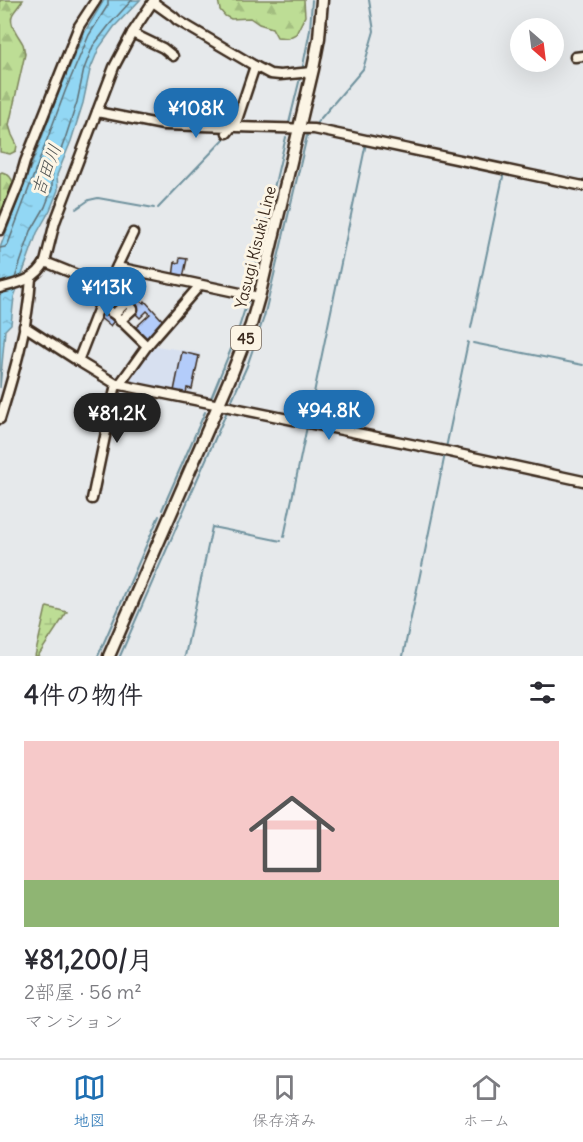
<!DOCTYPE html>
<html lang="ja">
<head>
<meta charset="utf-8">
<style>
  :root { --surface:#fff; --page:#f7f7f7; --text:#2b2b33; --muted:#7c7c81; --line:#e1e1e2; --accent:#1f6fb2 }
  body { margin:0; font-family:Delius,"Klee One",sans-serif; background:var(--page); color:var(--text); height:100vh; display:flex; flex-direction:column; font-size:22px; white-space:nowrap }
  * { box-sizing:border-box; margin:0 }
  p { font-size:20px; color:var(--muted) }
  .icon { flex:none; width:33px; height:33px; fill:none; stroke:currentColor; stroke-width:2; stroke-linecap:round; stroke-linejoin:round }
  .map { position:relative; height:656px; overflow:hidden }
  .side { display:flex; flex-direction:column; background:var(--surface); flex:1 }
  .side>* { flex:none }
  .needle { width:39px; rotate:152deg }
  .controls { position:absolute; left:510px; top:18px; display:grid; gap:12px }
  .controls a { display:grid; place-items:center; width:54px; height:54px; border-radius:50%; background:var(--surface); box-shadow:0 6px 24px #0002; font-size:30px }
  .price { position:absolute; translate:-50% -51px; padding:0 14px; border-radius:21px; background:var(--accent); color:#fff; font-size:20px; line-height:39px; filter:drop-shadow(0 2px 3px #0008) }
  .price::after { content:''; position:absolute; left:50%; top:36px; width:18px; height:14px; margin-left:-9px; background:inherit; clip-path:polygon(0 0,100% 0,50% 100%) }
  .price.on { background:#222; color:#fff }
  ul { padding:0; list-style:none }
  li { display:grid; align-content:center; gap:12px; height:318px; padding:0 24px }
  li+li { border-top:2px solid var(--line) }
  li span { display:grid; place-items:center; height:186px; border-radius:0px; color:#555 }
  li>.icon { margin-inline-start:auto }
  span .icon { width:108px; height:108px; fill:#fffc; stroke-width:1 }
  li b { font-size:26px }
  h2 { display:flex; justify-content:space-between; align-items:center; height:72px; padding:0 24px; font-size:26px }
  .tab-bar { display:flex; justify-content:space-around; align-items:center; height:84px; border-top:2px solid var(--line); background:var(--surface); font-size:16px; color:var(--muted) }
  .tab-bar a { display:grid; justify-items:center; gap:3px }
  .tab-bar .on { color:var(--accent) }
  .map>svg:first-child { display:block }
</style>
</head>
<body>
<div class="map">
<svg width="583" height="656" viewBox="0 0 583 656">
  <defs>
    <pattern id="forest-firs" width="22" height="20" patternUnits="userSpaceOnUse" patternTransform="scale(1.5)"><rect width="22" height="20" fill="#bddd95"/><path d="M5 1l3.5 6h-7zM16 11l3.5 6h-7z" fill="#a3be80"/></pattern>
    <pattern id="wetland-marsh" width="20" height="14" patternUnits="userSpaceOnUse" patternTransform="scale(1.5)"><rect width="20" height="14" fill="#bddd95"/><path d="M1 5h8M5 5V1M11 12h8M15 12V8" fill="none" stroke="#a3be80"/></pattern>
    <pattern id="water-ripples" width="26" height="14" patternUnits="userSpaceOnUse" patternTransform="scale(1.5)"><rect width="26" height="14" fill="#92d7f4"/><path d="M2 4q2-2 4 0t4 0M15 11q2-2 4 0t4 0" fill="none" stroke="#7fb9d1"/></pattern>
  </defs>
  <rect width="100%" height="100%" fill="#e6e9eb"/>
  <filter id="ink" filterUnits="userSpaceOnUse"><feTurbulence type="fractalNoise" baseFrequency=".0167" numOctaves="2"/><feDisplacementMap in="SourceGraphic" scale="12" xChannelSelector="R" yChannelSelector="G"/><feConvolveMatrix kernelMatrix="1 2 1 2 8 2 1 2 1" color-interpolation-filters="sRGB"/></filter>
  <g filter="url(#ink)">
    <!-- built -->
    <polygon fill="#d7e0f0" points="150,345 200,353 190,397 122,382"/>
    <!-- forest -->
    <g fill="url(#forest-firs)" stroke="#7c845a" stroke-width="1.5">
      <path d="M0 0H23C20 4 17 8 14 12 6 22 19 36 23 44 24 47 24 50 25 54L9 125 12 135 17 145 16 151 10 154 0 152Z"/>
      <polygon points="218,0 304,0 305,16 296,34 288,38 277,37 272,28 259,24 250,18 231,19 225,16 220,10"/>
      <path d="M2 172C23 179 9 202 0 214V173Z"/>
    </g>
    <!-- wetland -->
    <polygon fill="url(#wetland-marsh)" stroke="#7c845a" stroke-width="1.5" points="47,607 67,612 38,656 35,656 46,608"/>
    <!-- water -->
    <polygon fill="url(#water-ripples)" stroke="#6f929e" stroke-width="1.5" points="104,0 140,0 114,27 99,48 90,70 83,103 71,141 57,175 58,190 50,210 37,233 14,297 11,324 5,330 0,388 0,248 61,87 84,33"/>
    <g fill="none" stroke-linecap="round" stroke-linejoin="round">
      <!-- shore -->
      <g stroke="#5e6f74" stroke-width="1.5">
        <polyline points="0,248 5,247 8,244 66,89 89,35 108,5 108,0"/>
        <polyline points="15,278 31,231 45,207 52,189 52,173 65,139 77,102 84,69 93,46 110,24 132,0"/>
      </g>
      <!-- stream -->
      <g stroke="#6f929e" stroke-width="2">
        <polyline points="302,71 310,30 312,0"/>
        <polyline points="289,123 300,78"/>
        <polyline points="315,125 363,69 374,31 369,0"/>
        <polyline points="158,208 227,136"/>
        <polyline points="76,209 89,200 98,198 154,208"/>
        <polyline points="250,290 286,137"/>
        <polyline points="471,328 504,172"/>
        <polyline points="473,343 583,365"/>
        <polyline points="211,398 236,337 248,299"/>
        <polyline points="230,404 247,366 264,317 307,136"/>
        <polyline points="446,448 468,342"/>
        <polyline points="162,510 205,412"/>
        <polyline points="284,537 366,143"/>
        <polyline points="422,566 445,454"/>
        <polyline points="98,656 159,516"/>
        <polyline points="120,656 228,409"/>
        <polyline points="185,656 212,527 281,541"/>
        <polyline points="403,656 421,570"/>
      </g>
    </g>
    <!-- building -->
    <g fill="#b3ccfa" stroke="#3b2a1e" stroke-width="1.5">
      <polygon points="180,258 187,259 183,278 173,277 175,262 179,263"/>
      <polygon points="135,296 144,303 145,301 165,323 144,342 133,330 150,314 147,311 140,318 134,312 138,308 131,300"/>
      <polygon points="105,310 114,321 110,326 99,317"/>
      <polygon points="182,352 199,356 192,389 187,388 186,394 174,391"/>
    </g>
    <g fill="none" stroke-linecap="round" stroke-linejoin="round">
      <defs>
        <g id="minor">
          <polyline points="153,2 174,17 177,20 255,66 270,74 280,75 312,72"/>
          <polyline points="132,33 163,48 173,56"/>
          <polyline points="575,57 583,56"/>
          <polyline points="97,112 163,125 314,129 583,186"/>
          <polyline points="227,133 237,120 255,66"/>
          <polyline points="0,230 19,183 25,162 79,26 96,0"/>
          <polyline points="45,262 107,287"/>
          <polyline points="117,267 259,297"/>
          <path d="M0 288C18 283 36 280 45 262L55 222 114 67 132 33 154 0"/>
          <polyline points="100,306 114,314 147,346"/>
          <polyline points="114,314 126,303 128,303 133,309 120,321"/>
          <polyline points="24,326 78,361 116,384 445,451 583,481"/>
          <polyline points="78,361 107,287 133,233"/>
          <polyline points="119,385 147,346 200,285"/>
          <path d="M0 419C14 374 28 326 31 278"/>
          <polyline points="92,499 116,384"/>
        </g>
        <polyline id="major" points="109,656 231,376 251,325 259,297 313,69 319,38 322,0"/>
      </defs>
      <!-- minor casing -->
      <use href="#minor" stroke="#3b2a1e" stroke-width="13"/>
      <!-- major casing -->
      <use href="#major" stroke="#3b2a1e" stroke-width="15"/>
      <!-- minor -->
      <use href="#minor" stroke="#fcf5e5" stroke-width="8"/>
      <!-- major -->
      <use href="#major" stroke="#fcf5e5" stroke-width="10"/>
    </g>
  </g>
  <g text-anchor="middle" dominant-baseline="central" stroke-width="6" stroke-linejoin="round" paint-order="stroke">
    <!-- shield labels -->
    <rect fill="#fcf5e5" stroke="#75675a" stroke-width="1.5" x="231" y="326" width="30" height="24" rx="4.5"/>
    <g font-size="15" font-weight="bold" fill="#3b2a1e">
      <text x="246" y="338">45</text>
    </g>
    <!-- street labels -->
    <g font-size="16" fill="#3b2a1e" stroke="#fcf5e5">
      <text transform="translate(255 247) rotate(-76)">Yasugi Kisuki Line</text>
    </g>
    <!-- water labels -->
    <g font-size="18" font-style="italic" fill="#515554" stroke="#fcf5e5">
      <text transform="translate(46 170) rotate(-70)">吉田川</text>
    </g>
  </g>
</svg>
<div class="controls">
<a><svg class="needle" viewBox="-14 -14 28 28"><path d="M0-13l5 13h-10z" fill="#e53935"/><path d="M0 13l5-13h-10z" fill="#7c7c81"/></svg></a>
</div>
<b class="price" style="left:196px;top:139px">¥108K</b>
<b class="price" style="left:107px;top:318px">¥113K</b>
<b class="price" style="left:329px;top:441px">¥94.8K</b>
<b class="price on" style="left:117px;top:444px">¥81.2K</b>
</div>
<section class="side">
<h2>4件の物件<svg class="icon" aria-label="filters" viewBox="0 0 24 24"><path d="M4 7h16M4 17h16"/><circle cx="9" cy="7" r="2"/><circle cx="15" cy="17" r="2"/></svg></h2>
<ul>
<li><span style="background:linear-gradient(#f6c9c9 75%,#8fb573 0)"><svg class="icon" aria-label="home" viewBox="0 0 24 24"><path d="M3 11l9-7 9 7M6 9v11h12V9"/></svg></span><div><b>¥81,200/月</b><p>2部屋 · 56 m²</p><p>マンション</p></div></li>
</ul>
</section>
<nav class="tab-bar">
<a class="on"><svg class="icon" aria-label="map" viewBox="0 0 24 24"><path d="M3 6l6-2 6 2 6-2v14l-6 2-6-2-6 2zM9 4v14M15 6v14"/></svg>地図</a>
<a><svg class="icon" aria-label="saved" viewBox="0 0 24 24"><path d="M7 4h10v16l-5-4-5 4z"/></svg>保存済み</a>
<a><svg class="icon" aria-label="home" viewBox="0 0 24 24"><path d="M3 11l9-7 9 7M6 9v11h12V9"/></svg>ホーム</a>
</nav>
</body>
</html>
